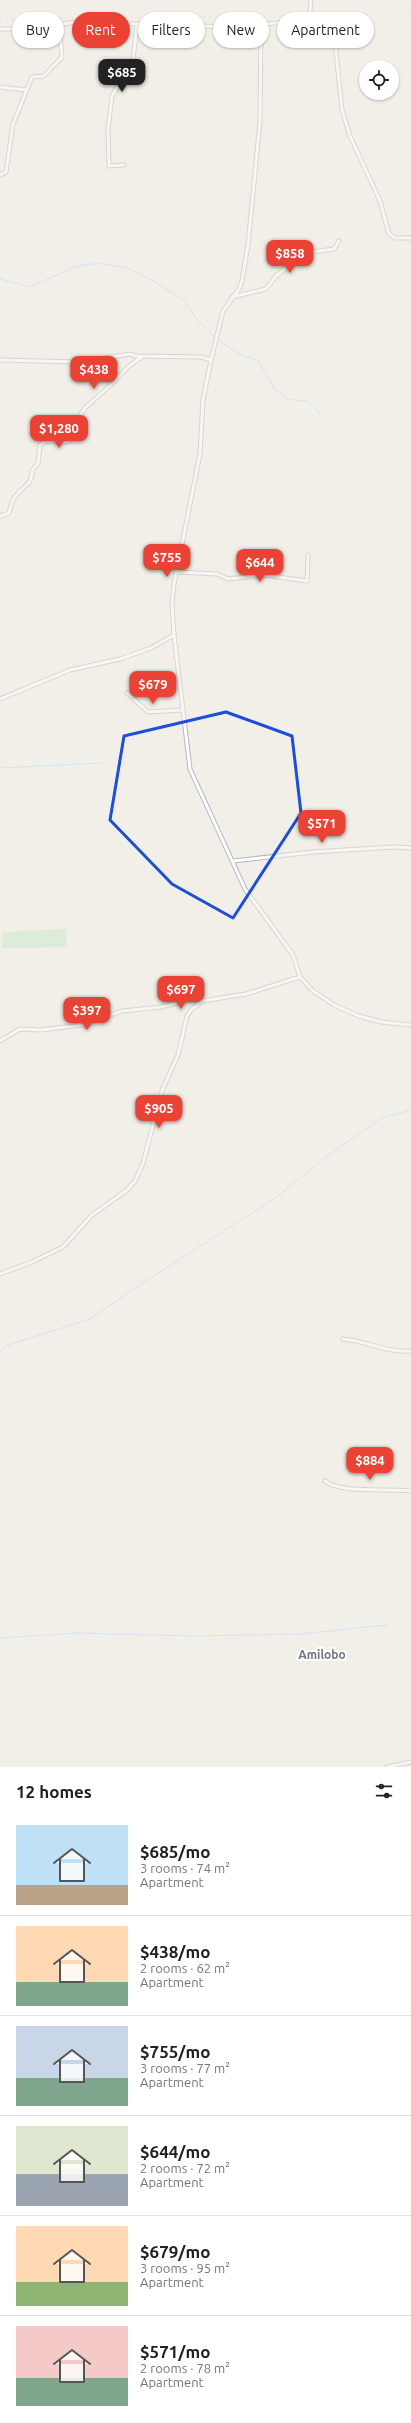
<!DOCTYPE html>
<html lang="en">
<head>
<meta charset="utf-8">
<style>
  :root { --surface:#fff; --page:#f6f6f6; --text:#202124; --muted:#757577; --line:#e0e0e0; --accent:#ea4335 }
  body { margin:0; font-family:Ubuntu,sans-serif; background:var(--page); color:var(--text); height:100vh; display:flex; flex-direction:column; font-size:15px; white-space:nowrap }
  * { box-sizing:border-box; margin:0 }
  p { font-size:13px; color:var(--muted) }
  .icon { flex:none; width:22px; height:22px; fill:none; stroke:currentColor; stroke-width:2; stroke-linecap:round; stroke-linejoin:round }
  .map { position:relative; height:1767px; overflow:hidden }
  .drawer { display:flex; flex-direction:column; background:var(--surface); flex:1 }
  .drawer>* { flex:none }
  .banner { position:absolute; left:12px; top:12px; width:387px; height:36px; display:flex; gap:8px }
  .tools { position:absolute; left:359px; top:60px; display:grid; gap:8px }
  .tools a { display:grid; place-items:center; width:40px; height:40px; border-radius:50%; background:var(--surface); box-shadow:0 1px 3px #0004; font-size:20px }
  .price { position:absolute; translate:-50% -34px; padding:0 9px; border-radius:8px; background:var(--accent); color:#fff; font-size:13px; line-height:26px; filter:drop-shadow(0 1px 2px #0008) }
  .price::after { content:''; position:absolute; left:50%; top:24px; width:12px; height:9px; margin-left:-6px; background:inherit; clip-path:polygon(0 0,100% 0,50% 100%) }
  .price.selected { background:#222; color:#fff }
  ul { padding:0; list-style:none }
  li { display:flex; align-items:center; gap:12px; height:100px; padding:0 16px }
  li+li { border-top:1px solid var(--line) }
  li span { display:grid; place-items:center; flex:none; width:112px; height:80px; border-radius:0px; color:#555 }
  li>.icon { margin-inline-start:auto }
  span .icon { width:48px; height:48px; fill:#fffc; stroke-width:1 }
  li b { font-size:17px }
  h2 { display:flex; justify-content:space-between; align-items:center; height:48px; padding:0 16px; font-size:17px }
  .pill { padding:0 14px; border-radius:18px; background:var(--surface); box-shadow:0 1px 3px #0004; font-size:14px; line-height:36px }
  .pill.selected { background:var(--accent); color:#fff }
  .map>svg:first-child { display:block }
</style>
</head>
<body>
<div class="map">
<svg width="411" height="1767" viewBox="0 0 411 1767">
  <rect width="100%" height="100%" fill="#f1efe8"/>
  <!-- green -->
  <polygon fill="#c5e8c5" points="66,929 67,947 2,948 3,932"/>
  <g fill="none" stroke-linecap="round" stroke-linejoin="round">
    <!-- stream -->
    <g stroke="#aadaff" stroke-width="1">
      <polyline points="0,279 30,287 74,267 99,263 127,268 154,281 183,300 200,323 215,337"/>
      <path d="M219 339C227 349 246 358 258 360L274 388 288 399 308 402 320 413"/>
      <polyline points="0,768 103,763"/>
      <polyline points="0,1352 8,1345 90,1319 141,1284 274,1199 330,1154 382,1118 411,1110"/>
      <polyline points="0,1638 77,1633 193,1636 300,1634 387,1625"/>
    </g>
    <defs>
      <g id="minor">
        <polyline points="309,20 311,0"/>
        <polyline points="261,25 260,121 248,245 242,281 239,289 223,311 211,360 203,400 200,454 174,584 172,603 174,635 190,769 245,889 293,955 300,977 313,991 336,1006 359,1016 381,1022 411,1025"/>
        <polyline points="0,29 33,29 76,22 232,27 309,20 328,24 333,27 334,32 342,110 350,136 380,201 389,234 395,238 411,238"/>
        <polyline points="0,87 26,90"/>
        <polyline points="124,165 109,166 108,129 112,96 133,60 137,25"/>
        <polyline points="0,175 6,172 13,124 32,77 44,76 62,57 59,24"/>
        <polyline points="232,297 266,289 276,276 305,253 334,249 339,241"/>
        <polyline points="0,360 78,362 131,354 135,356 201,357 211,360"/>
        <path d="M0 516 9 513C10 509 11 504 13 500 18 489 34 484 32 471L38 463 40 445C49 436 59 446 69 441L73 426 85 408 114 382 128 367 143 356"/>
        <polyline points="177,572 217,574 228,579 264,575 307,581 308,555"/>
        <polyline points="127,693 148,712 183,710"/>
        <polyline points="0,699 70,670 120,659 151,648 174,635"/>
        <polyline points="233,861 313,852 393,847 411,848"/>
        <polyline points="0,1041 20,1029 40,1030 83,1025 122,1011 161,1007 190,1000 202,1001"/>
        <polyline points="0,1274 32,1262 63,1247 92,1215 127,1190 135,1181 143,1163 163,1088 178,1055 187,1016 191,1010 202,1001 246,994 300,977"/>
        <path d="M343 1339C367 1341 386 1353 411 1351"/>
        <path d="M325 1481C341 1494 388 1488 411 1491"/>
        <polyline points="387,1767 411,1762"/>
      </g>
    </defs>
    <!-- minor casing -->
    <use href="#minor" stroke="#b5b8bc" stroke-width="5"/>
    <!-- minor -->
    <use href="#minor" stroke="#fff" stroke-width="3"/>
    <!-- rail -->
    <polyline stroke="#b6b7b8" stroke-width="1" stroke-dasharray="1 5" stroke-linecap="butt" points="0,19 411,14"/>
  </g>
  <!-- marked area -->
  <path d="M0 0H411V1767H0ZM226 712 292 736 301 813 233 918 172 884 110 820 124 736Z" fill="#f1efe8" fill-opacity=".55" fill-rule="evenodd"/>
  <path fill="none" stroke="#1d4ed8" stroke-width="3" stroke-linejoin="round" d="M226 712 292 736 301 813 233 918 172 884 110 820 124 736Z"/>
  <g text-anchor="middle" dominant-baseline="central" stroke-width="4" stroke-linejoin="round" paint-order="stroke">
    <!-- quarter labels -->
    <g font-size="12" font-weight="bold" fill="#70757a" stroke="#fff">
      <text x="322" y="1654">Amilobo</text>
    </g>
  </g>
</svg>
<div class="tools">
<a><svg class="icon" aria-label="locate" viewBox="0 0 24 24"><circle cx="12" cy="12" r="6"/><path d="M12 2v4M12 18v4M2 12h4M18 12h4"/></svg></a>
</div>
<b class="price selected" style="left:122px;top:93px">$685</b>
<b class="price" style="left:290px;top:274px">$858</b>
<b class="price" style="left:94px;top:390px">$438</b>
<b class="price" style="left:59px;top:449px">$1,280</b>
<b class="price" style="left:167px;top:578px">$755</b>
<b class="price" style="left:260px;top:583px">$644</b>
<b class="price" style="left:153px;top:705px">$679</b>
<b class="price" style="left:322px;top:844px">$571</b>
<b class="price" style="left:181px;top:1010px">$697</b>
<b class="price" style="left:87px;top:1031px">$397</b>
<b class="price" style="left:159px;top:1129px">$905</b>
<b class="price" style="left:370px;top:1481px">$884</b>
<div class="banner">
<a class="pill">Buy</a>
<a class="pill selected">Rent</a>
<a class="pill">Filters</a>
<a class="pill">New</a>
<a class="pill">Apartment</a>
</div>
</div>
<section class="drawer">
<h2>12 homes<svg class="icon" aria-label="filters" viewBox="0 0 24 24"><path d="M4 7h16M4 17h16"/><circle cx="9" cy="7" r="2"/><circle cx="15" cy="17" r="2"/></svg></h2>
<ul>
<li><span style="background:linear-gradient(#bfe0f5 75%,#b9a48a 0)"><svg class="icon" aria-label="home" viewBox="0 0 24 24"><path d="M3 11l9-7 9 7M6 9v11h12V9"/></svg></span><div><b>$685/mo</b><p>3 rooms · 74 m²</p><p>Apartment</p></div></li>
<li><span style="background:linear-gradient(#ffd9b3 70%,#7fa58c 0)"><svg class="icon" aria-label="home" viewBox="0 0 24 24"><path d="M3 11l9-7 9 7M6 9v11h12V9"/></svg></span><div><b>$438/mo</b><p>2 rooms · 62 m²</p><p>Apartment</p></div></li>
<li><span style="background:linear-gradient(#c9d6e8 65%,#7fa58c 0)"><svg class="icon" aria-label="home" viewBox="0 0 24 24"><path d="M3 11l9-7 9 7M6 9v11h12V9"/></svg></span><div><b>$755/mo</b><p>3 rooms · 77 m²</p><p>Apartment</p></div></li>
<li><span style="background:linear-gradient(#dfe7d0 60%,#9aa5b1 0)"><svg class="icon" aria-label="home" viewBox="0 0 24 24"><path d="M3 11l9-7 9 7M6 9v11h12V9"/></svg></span><div><b>$644/mo</b><p>2 rooms · 72 m²</p><p>Apartment</p></div></li>
<li><span style="background:linear-gradient(#ffd9b3 70%,#8fb573 0)"><svg class="icon" aria-label="home" viewBox="0 0 24 24"><path d="M3 11l9-7 9 7M6 9v11h12V9"/></svg></span><div><b>$679/mo</b><p>3 rooms · 95 m²</p><p>Apartment</p></div></li>
<li><span style="background:linear-gradient(#f6c9c9 65%,#7fa58c 0)"><svg class="icon" aria-label="home" viewBox="0 0 24 24"><path d="M3 11l9-7 9 7M6 9v11h12V9"/></svg></span><div><b>$571/mo</b><p>2 rooms · 78 m²</p><p>Apartment</p></div></li>
</ul>
</section>
</body>
</html>
